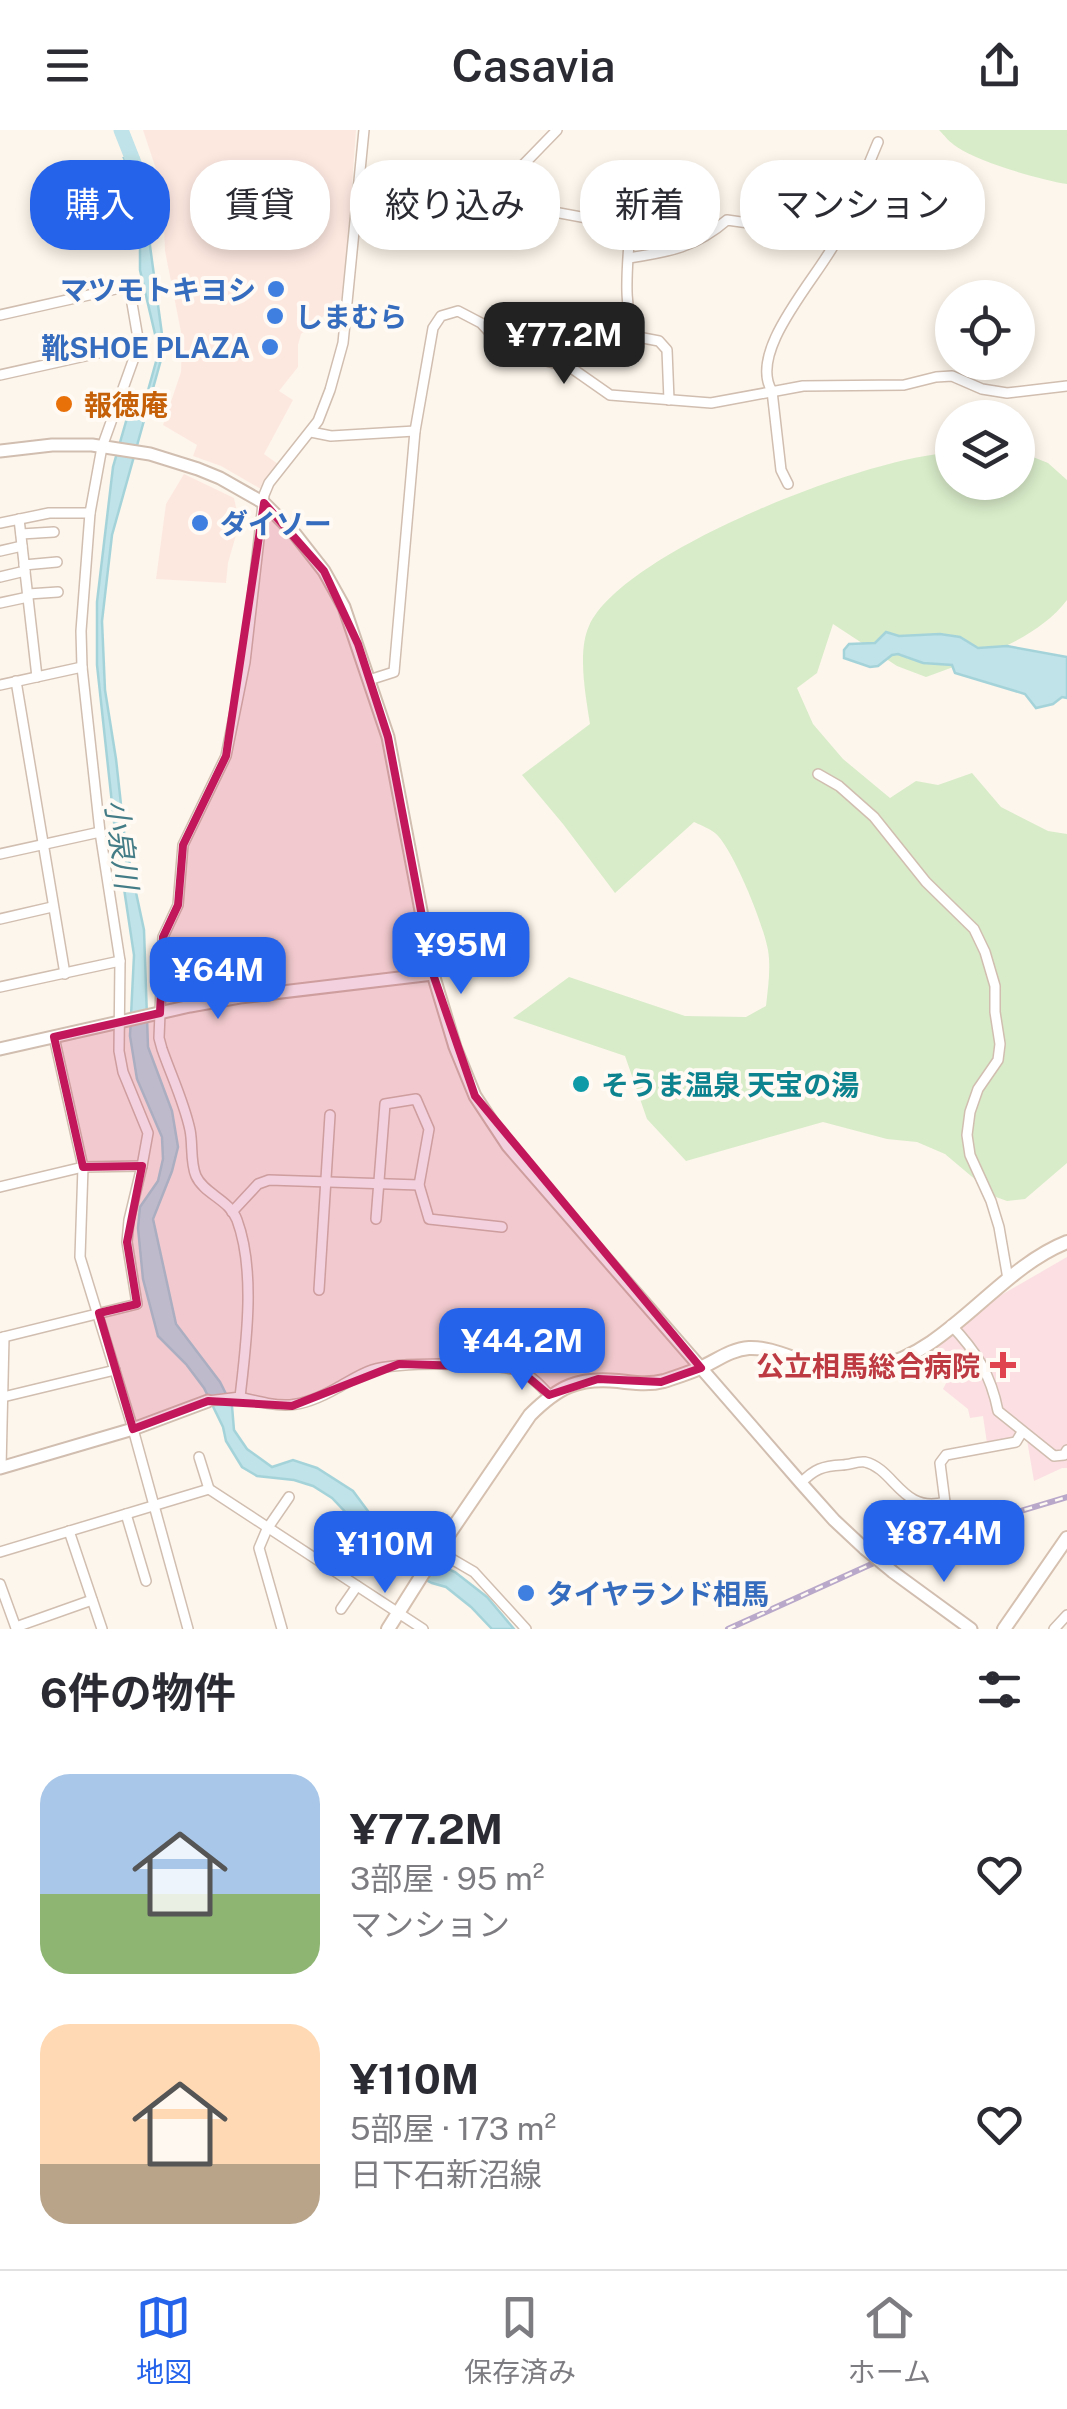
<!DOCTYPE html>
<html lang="ja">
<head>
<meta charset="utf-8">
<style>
  :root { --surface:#fff; --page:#f2f2f3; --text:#2b2b33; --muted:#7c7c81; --line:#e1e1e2; --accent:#2563eb }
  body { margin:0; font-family:"Public Sans","Noto Sans JP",sans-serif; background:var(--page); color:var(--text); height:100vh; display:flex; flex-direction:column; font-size:38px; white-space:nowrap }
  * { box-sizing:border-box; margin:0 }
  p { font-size:32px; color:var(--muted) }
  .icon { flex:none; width:55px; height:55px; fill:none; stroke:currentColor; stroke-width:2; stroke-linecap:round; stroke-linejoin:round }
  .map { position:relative; height:1499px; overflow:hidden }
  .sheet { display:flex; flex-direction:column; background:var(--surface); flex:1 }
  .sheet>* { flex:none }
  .guide { position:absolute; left:30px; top:30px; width:1008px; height:90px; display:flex; gap:20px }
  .tools { position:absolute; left:935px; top:150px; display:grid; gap:20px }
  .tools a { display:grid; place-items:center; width:100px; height:100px; border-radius:50%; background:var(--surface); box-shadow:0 5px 15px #0003; font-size:50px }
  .price { position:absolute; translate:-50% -85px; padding:0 22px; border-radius:20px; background:var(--accent); color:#fff; font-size:32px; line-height:65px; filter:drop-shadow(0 2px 5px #0008) }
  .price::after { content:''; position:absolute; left:50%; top:60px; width:30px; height:22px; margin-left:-15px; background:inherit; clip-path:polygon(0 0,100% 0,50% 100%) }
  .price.current { background:#222; color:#fff }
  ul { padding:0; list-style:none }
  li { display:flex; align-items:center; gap:30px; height:250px; padding:0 40px }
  li span { display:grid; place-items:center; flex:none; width:280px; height:200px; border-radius:30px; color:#555 }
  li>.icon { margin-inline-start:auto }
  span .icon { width:120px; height:120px; fill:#fffc; stroke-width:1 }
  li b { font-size:42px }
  h2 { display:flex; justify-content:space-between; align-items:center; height:120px; padding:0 40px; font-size:42px }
  .tag { padding:0 35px; border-radius:40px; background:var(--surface); box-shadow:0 5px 15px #0003; font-size:35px; line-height:90px }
  .tag.current { background:var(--accent); color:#fff }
  header { display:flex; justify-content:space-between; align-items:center; height:130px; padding:0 40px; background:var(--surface); font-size:45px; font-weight:600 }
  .tab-bar { display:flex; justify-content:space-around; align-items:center; height:140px; border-top:2px solid var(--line); background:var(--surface); font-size:28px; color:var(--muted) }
  .tab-bar a { display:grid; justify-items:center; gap:5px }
  .tab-bar .current { color:var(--accent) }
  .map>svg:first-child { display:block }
</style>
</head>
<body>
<header><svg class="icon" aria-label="menu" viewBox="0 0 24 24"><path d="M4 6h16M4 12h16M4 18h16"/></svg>Casavia<svg class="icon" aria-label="share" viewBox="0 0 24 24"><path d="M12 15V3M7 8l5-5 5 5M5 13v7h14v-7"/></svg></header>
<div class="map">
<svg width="1067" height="1499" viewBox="0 0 1067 1499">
  <rect width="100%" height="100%" fill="#fdf6ec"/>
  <!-- commercial -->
  <g fill="#fde8e0">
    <polygon points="143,0 356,0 344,166 331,180 301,204 298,215 298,237 279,261 293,270 264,324 278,334 261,359 221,336 193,326 197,315 163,295 181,242 182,207 165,121 163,74 155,36"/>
    <polygon points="184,344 234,368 237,382 236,405 228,433 226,453 156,449 166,374"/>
  </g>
  <!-- medical -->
  <polygon fill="#fbdfe3" points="1067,1127 1067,1338 1062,1338 1034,1351 1027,1310 1018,1302 1014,1310 987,1313 983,1286 970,1288 968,1279 943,1259 950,1246 927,1223 991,1171"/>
  <!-- green -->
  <g fill="#d8ecc9">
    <path d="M939 0H1067V54C1040 50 979 32 957 17 950 13 944 5 939 0Z"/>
    <path d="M1018 321 1048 333 1067 350V470C1035 512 974 529 926 547L897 536 833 494 817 543 797 558 813 594 843 629 890 668 916 651 938 655 972 643 1001 677 1048 701 1067 704V1033L1025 1069 1007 1071 996 1067 945 1024 917 1012 887 1009 823 992 686 1031 647 989 625 926 513 888 569 847 685 886 746 887 766 876C768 858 771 838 768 820 764 796 733 718 715 703 710 699 701 695 694 692L615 763 563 694 522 645 590 594C586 567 577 522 589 496 622 421 872 325 952 323V352H1018Z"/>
  </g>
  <!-- water -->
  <g fill="#bfe3e8" stroke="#a5d3da" stroke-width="2.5">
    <polygon points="138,27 149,77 150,116 164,219 112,405 102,491 105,560 116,629 125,711 144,800 148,917 172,981 178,1017 172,1041 153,1089 176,1194 220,1252 232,1276 234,1300 247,1319 272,1337 293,1330 317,1338 353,1361 379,1396 411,1422 455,1442 487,1467 514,1499 492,1499 471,1477 446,1457 432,1453 412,1443 383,1425 374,1412 332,1368 313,1356 294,1350 257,1346 242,1337 226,1311 223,1297 204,1258 186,1234 158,1206 143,1149 138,1098 140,1077 158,1051 163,1029 162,1007 137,949 130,906 134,825 114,692 97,535 97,472 113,337 127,288 147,264 159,221 140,140 140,111 145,96 143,81 140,65 124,28"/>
    <polygon points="886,502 899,506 940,504 960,507 978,518 1007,516 1067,527 1067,568 1062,567 1053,574 1036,578 1025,564 955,543 952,535 923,533 898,524 892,525 878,536 870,537 844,528 844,520 849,514 875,513"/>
  </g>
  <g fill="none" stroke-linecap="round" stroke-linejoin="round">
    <!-- river -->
    <polyline stroke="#bfe3e8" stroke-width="15" points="121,0 138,43"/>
    <defs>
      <g id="minor">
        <polyline points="489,70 557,0"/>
        <path d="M356 76C366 78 378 84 388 84 414 83 435 64 454 49L489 70 630 96C629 128 620 179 638 207L659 211 667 220 669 270"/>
        <path d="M629 128C669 122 696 117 727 90L804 101"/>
        <polyline points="0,185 129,156 139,214 102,317 90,383 81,501 82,537 100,702 120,831 119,921 123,942 148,1003 142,1036 129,1090 127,1112 137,1174 0,1208"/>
        <polyline points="0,245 139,214"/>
        <polyline points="311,302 331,306 415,301"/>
        <path d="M788 354 781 340 772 261C747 221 818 147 836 111 851 79 864 45 878 12"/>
        <polyline points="19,389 37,547"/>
        <polyline points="0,393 49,383 90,383"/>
        <polyline points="21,404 54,402"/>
        <polyline points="0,421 22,416"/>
        <polyline points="24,435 57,432"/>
        <polyline points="0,447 25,441"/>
        <polyline points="28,464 58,462"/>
        <polyline points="0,473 28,467"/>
        <polyline points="369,550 394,542 415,301 433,198 441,186 458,181 481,193 503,217 514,223 570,237 610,265 711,273 803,256 904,255 936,247 952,246 982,259 1007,263 1067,256"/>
        <polyline points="16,551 65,844"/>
        <polyline points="0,555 82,537"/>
        <polyline points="818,644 839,656 874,687 926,752 974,799 985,822 995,856 995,882 1000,914 998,930 978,959 970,982 967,1005 970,1025 991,1071 999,1097 1008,1149"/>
        <polyline points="0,724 100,702"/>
        <polyline points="0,789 52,777"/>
        <polyline points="0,857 120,831"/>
        <polyline points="54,907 83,1037 80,1127 133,1299 188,1499"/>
        <polyline points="0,1057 83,1037 142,1036"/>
        <polyline points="232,1082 258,1054 269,1050 419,1055"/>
        <polyline points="376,1089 385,974 416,969 429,999 419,1055 429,1089 502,1097"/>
        <polyline points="319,1160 330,985"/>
        <path d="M951 1195C976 1221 991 1245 998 1281L1054 1326 1064 1325 1067 1320"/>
        <polyline points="3,1267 115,1240"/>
        <path d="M240 1267C283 1278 298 1280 337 1258 348 1252 360 1244 372 1240 397 1232 494 1232 519 1241 531 1245 541 1256 549 1265"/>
        <path d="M208 1271 240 1267C246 1215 256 1141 237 1090 230 1070 204 1064 196 1046 190 1032 193 1014 190 1000 184 972 171 945 162 919L159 908 163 807 178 775 183 715 226 626 245 532 264 365 269 353 318 291 330 260 343 213 364 0"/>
        <polyline points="199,1327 209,1359"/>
        <polyline points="1,1338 4,1207"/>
        <path d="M801 1353C814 1339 823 1336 842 1335 850 1335 857 1331 865 1332 895 1339 902 1384 945 1372L940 1333 946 1325 1016 1312 1022 1302"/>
        <polyline points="126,1384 146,1451"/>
        <polyline points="69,1401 102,1499"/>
        <polyline points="438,1421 474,1442 526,1499"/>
        <polyline points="0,1422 209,1359 423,1499"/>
        <polyline points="0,1454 16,1498"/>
        <polyline points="341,1479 357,1456"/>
        <polyline points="16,1497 92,1470"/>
        <polyline points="282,1499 259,1418 267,1399 289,1367"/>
        <polyline points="1054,1499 1067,1485"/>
      </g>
      <g id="tertiary">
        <polyline points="0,321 52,315 92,315 150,324 198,339 220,348 264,373 295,404 324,441 344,477 388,607 433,844 455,917 475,966 508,1016 801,1353 834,1390 865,1419"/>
        <polyline points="0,919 190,876 240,867 433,844"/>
        <polyline points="0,1338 133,1299 208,1271"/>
        <polyline points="893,1442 971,1499"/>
      </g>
      <g id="secondary">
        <path d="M388 1499 434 1426 530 1285C558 1257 578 1247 618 1251 633 1253 649 1255 664 1251 676 1247 689 1243 700 1238 716 1231 731 1219 749 1218 772 1217 794 1230 816 1235 835 1240 856 1240 876 1237 948 1223 998 1139 1067 1112"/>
        <polyline points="1004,1499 1067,1408"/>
      </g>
    </defs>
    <!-- minor casing -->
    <use href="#minor" stroke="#d1beb0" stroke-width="12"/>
    <!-- tertiary casing -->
    <use href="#tertiary" stroke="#d1beb0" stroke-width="15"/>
    <!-- secondary casing -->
    <use href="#secondary" stroke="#d6c0b0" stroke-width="16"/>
    <!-- minor -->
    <use href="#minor" stroke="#fff" stroke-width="9"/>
    <!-- tertiary -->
    <use href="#tertiary" stroke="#fff" stroke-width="11"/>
    <!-- secondary -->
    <use href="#secondary" stroke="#fff" stroke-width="12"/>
    <defs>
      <polyline id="rail" points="728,1499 896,1423 947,1403 1067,1367"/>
    </defs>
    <!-- rail casing -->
    <use href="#rail" stroke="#b9a8c9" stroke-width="6"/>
    <!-- rail -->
    <use href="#rail" stroke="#fffaf3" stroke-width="2.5" stroke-dasharray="8" stroke-linecap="butt"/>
    <defs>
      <polyline id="tertiary-bridge" points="865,1419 893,1442"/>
    </defs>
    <!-- tertiary-bridge casing -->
    <use href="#tertiary-bridge" stroke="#d1beb0" stroke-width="15" stroke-linecap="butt"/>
    <!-- tertiary-bridge -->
    <use href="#tertiary-bridge" stroke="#fff" stroke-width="11"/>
  </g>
  <!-- marked area -->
  <path fill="#c2185b" fill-opacity="0.2" stroke="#c2185b" stroke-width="8" stroke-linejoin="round" d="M264 373 324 441 358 514 388 607 433 844 475 966 701 1238 661 1252 598 1249 549 1265 522 1242 501 1237 399 1234 292 1276 208 1271 133 1299 99 1183 137 1174 127 1112 142 1036 83 1037 54 907 160 883 163 807 178 775 183 715 226 626Z"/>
  <!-- markers -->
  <g fill="#3f7fe0" stroke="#fffaf3" stroke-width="4">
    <circle cx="276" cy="159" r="10"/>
    <circle cx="275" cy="186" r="10"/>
    <circle cx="270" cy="217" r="10"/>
    <circle cx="200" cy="393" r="10"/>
    <circle cx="526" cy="1463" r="10"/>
  </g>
  <circle fill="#e8710a" stroke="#fffaf3" stroke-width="4" cx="64" cy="274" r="10"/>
  <circle fill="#0f9aa8" stroke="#fffaf3" stroke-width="4" cx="581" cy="954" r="10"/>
  <path fill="#e0444e" stroke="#fffaf3" stroke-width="4" d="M998 1220h10v10h10v10h-10v10h-10v-10h-10v-10h10z"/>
  <g text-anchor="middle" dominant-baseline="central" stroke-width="8" stroke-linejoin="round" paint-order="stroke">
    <!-- shop labels -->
    <g font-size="28" font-weight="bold" fill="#366cbe" stroke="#fffaf3" text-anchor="start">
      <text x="256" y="159" text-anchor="end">マツモトキヨシ</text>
      <text x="295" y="186">しまむら</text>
      <text x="250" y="217" text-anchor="end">靴SHOE PLAZA</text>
      <text x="220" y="393">ダイソー</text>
      <text x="546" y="1463">タイヤランド相馬</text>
    </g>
    <!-- food labels -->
    <g font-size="28" font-weight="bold" fill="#c56008" stroke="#fffaf3" text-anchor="start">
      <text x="84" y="274">報徳庵</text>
    </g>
    <!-- culture labels -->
    <g font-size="28" font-weight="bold" fill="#0d838f" stroke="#fffaf3" text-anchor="start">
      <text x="601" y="954">そうま温泉 天宝の湯</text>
    </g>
    <!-- health labels -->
    <g font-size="28" font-weight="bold" fill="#be3a42" stroke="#fffaf3" text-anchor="end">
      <text x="980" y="1235">公立相馬総合病院</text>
    </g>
    <!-- water labels -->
    <g font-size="30" font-style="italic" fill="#437c86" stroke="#fffaf3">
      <text transform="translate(122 714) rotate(83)">小泉川</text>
    </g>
  </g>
</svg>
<div class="tools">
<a><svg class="icon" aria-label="locate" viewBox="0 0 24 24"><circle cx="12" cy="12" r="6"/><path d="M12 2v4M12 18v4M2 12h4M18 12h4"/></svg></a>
<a><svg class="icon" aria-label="layers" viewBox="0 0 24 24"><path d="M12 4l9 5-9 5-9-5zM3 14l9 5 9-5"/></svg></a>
</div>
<b class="price current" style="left:564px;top:257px">¥77.2M</b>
<b class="price" style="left:461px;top:867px">¥95M</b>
<b class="price" style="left:218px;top:892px">¥64M</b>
<b class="price" style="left:522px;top:1263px">¥44.2M</b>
<b class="price" style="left:944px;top:1455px">¥87.4M</b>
<b class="price" style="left:385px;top:1466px">¥110M</b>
<div class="guide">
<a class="tag current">購入</a>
<a class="tag">賃貸</a>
<a class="tag">絞り込み</a>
<a class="tag">新着</a>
<a class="tag">マンション</a>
</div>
</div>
<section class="sheet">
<h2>6件の物件<svg class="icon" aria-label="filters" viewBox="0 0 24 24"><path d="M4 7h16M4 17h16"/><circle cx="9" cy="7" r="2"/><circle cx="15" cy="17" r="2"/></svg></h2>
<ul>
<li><span style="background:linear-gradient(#a9c7e8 60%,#8fb573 0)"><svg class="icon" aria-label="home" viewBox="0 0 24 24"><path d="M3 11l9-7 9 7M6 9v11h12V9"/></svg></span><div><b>¥77.2M</b><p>3部屋 · 95 m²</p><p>マンション</p></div><svg class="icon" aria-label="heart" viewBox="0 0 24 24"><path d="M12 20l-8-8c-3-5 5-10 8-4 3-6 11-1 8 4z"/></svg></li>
<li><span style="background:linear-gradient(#ffd9b3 70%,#b9a48a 0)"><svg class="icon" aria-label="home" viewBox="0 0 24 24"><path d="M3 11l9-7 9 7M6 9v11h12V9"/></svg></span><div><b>¥110M</b><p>5部屋 · 173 m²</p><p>日下石新沼線</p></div><svg class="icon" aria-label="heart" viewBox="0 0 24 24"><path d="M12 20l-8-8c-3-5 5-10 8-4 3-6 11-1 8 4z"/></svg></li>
</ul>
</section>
<nav class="tab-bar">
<a class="current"><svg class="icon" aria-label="map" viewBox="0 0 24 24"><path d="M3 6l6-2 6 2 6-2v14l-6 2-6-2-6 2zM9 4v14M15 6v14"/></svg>地図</a>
<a><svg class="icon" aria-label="saved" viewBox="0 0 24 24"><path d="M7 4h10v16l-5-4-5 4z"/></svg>保存済み</a>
<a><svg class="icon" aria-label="home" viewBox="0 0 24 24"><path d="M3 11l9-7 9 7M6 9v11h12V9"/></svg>ホーム</a>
</nav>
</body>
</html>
